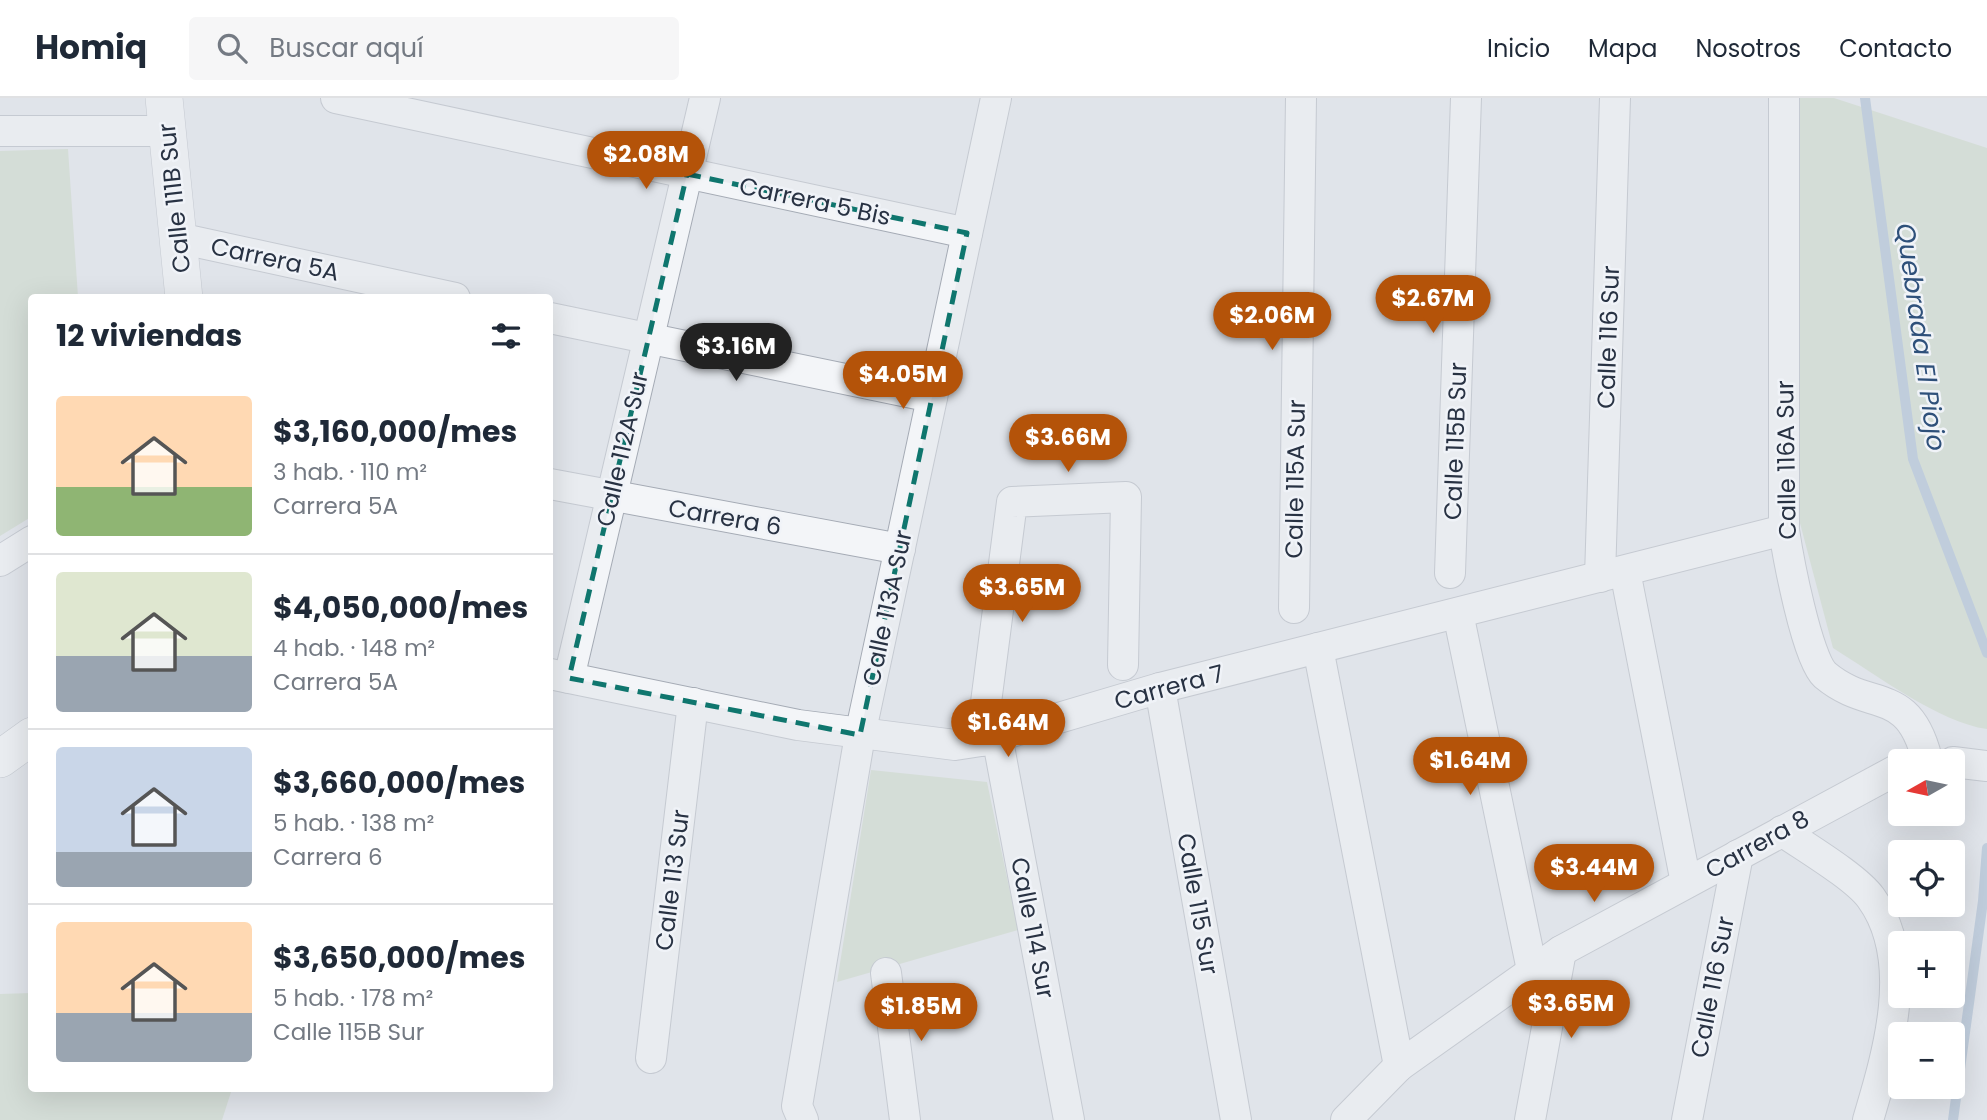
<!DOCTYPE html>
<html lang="es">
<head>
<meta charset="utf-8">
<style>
  :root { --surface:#fff; --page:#f6f6f7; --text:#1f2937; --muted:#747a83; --line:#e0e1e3; --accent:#b45309 }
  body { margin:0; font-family:Poppins,sans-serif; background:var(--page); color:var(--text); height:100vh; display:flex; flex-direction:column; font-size:26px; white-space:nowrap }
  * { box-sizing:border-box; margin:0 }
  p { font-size:23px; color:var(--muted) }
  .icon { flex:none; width:38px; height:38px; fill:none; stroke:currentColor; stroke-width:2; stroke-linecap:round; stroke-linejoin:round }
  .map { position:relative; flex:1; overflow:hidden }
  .details { position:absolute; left:28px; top:196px; width:525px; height:798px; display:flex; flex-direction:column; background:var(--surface); border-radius:7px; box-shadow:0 7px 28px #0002 }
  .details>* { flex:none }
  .needle { width:46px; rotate:261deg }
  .fabs { position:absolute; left:1888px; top:651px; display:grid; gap:14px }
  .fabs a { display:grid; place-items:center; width:77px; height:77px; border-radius:7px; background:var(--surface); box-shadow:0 7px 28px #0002; font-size:35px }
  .price { position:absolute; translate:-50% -60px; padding:0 16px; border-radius:24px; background:var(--accent); color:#fff; font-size:23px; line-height:46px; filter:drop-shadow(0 2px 4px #0008) }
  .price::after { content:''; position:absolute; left:50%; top:42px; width:21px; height:16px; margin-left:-10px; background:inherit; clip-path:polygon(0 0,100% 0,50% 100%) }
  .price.current { background:#222; color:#fff }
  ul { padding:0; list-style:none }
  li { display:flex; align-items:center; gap:21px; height:175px; padding:0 28px }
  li+li { border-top:2px solid var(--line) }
  li span { display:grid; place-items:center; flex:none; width:196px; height:140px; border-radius:7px; color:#555 }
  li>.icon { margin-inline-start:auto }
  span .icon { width:84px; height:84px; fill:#fffc; stroke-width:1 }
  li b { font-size:30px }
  h2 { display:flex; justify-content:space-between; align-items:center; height:84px; padding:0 28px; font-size:30px }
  header { display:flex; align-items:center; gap:42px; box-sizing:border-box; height:98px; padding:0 35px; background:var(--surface); border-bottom:2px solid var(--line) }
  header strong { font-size:33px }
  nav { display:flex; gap:38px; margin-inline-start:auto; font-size:24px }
  .search { width:490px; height:63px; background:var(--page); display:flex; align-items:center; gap:18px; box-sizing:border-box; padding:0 24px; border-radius:7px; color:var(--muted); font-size:26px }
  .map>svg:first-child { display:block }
</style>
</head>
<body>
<header>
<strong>Homiq</strong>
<div class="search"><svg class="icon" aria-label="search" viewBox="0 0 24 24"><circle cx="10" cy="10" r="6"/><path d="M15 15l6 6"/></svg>Buscar aquí</div>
<nav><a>Inicio</a><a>Mapa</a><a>Nosotros</a><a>Contacto</a></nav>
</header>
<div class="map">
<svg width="1987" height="1022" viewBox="0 0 1987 1022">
  <rect width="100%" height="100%" fill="#e0e4ea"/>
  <!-- green -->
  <g fill="#c6d5c1">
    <path d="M1799 0H1834L1987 50V631C1940 625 1875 576 1833 550L1796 410Z"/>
    <polygon points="68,51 78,199 32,200 31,419 0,438 0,53"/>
    <polygon points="871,672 987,684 1018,832 837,884"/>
    <polygon points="31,895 32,990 232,991 222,1022 0,1022 0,896"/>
  </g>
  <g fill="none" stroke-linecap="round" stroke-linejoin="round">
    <!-- stream -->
    <g stroke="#99b2cd" stroke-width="10">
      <polyline points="1865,0 1913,361 1987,555"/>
      <polyline points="1953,1022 1983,803 1987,750"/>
    </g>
    <defs>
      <g id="minor">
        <polyline points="336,0 967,135"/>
        <path d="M1784 0V432C1788 459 1807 561 1825 577 1870 615 1908 586 1927 661"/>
        <polyline points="0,33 167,33"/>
        <polyline points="178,140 455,200"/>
        <polyline points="550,220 932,299"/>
        <polyline points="550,386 900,451"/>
        <polyline points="0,463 32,443"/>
        <polyline points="1625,473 1686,785"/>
        <polyline points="1450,475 1466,0"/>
        <polyline points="1600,479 1615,0"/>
        <polyline points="1294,510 1301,0"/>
        <polyline points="1458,515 1532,872"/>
        <polyline points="1318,550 1399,968"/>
        <polyline points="550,576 798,627 955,647 981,643 1160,590 1784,432"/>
        <polyline points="569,580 705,0"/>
        <polyline points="1160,590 1236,1022"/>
        <polyline points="997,638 1069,1022"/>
        <polyline points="981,643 1012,404 1126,399 1123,567"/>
        <polyline points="1953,664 1987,668"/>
        <path d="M1782 733C1805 749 1856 779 1871 800 1916 862 1888 955 1868 1022"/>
        <polyline points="886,875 905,1022"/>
        <polyline points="651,960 693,605"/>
        <polyline points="803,1022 797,1008 860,637 996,0"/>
        <polyline points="1346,1022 1399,968 1561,853 1900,670"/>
        <polyline points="1530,1022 1561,853"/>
        <polyline points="1687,1022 1738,757"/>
      </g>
      <g id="tertiary">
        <polyline points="164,0 184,200"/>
        <polyline points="0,661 32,638"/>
      </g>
    </defs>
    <!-- minor casing -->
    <use href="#minor" stroke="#a5abb5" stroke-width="32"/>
    <!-- tertiary casing -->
    <use href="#tertiary" stroke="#a5abb5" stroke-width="38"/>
    <!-- minor -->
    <use href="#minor" stroke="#f3f5f8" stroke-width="30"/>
    <!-- tertiary -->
    <use href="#tertiary" stroke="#f3f5f8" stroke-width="37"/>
  </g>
  <!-- marked area -->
  <path d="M0 0H1987V1022H0ZM687 76 967 135 860 637 569 580Z" fill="#e0e4ea" fill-opacity=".55" fill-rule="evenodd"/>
  <path fill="none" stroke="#0f766e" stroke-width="5" stroke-dasharray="14 9" stroke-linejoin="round" d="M687 76 967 135 860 637 569 580Z"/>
  <g text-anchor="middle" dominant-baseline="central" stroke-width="5" stroke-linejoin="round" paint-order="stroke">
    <!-- street labels -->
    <g font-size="24" fill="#283243" stroke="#f0f3f8">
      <text transform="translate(174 100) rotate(-96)">Calle 111B Sur</text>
      <text transform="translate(815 103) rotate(12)">Carrera 5 Bis</text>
      <text transform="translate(275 161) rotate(12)">Carrera 5A</text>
      <text transform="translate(1608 239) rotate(-88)">Calle 116 Sur</text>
      <text transform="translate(1455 343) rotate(-88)">Calle 115B Sur</text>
      <text transform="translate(622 351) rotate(-77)">Calle 112A Sur</text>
      <text transform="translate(1786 362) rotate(-91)">Calle 116A Sur</text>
      <text transform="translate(1295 381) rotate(-89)">Calle 115A Sur</text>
      <text transform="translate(725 419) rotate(10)">Carrera 6</text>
      <text transform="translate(887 510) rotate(-78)">Calle 113A Sur</text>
      <text transform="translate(1169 589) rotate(-15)">Carrera 7</text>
      <text transform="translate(1757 746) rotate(-29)">Carrera 8</text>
      <text transform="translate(672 782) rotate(-83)">Calle 113 Sur</text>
      <text transform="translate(1198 806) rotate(80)">Calle 115 Sur</text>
      <text transform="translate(1033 830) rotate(79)">Calle 114 Sur</text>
      <text transform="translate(1712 889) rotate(-79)">Calle 116 Sur</text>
    </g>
    <!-- water labels -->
    <g font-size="26" font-style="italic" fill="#2e507a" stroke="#f0f3f8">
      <text transform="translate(1921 239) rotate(82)">Quebrada El Piojo</text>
    </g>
  </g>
</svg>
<div class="fabs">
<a><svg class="needle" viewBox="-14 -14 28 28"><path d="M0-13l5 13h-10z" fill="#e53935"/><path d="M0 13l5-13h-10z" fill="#747a83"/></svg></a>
<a><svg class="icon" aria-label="locate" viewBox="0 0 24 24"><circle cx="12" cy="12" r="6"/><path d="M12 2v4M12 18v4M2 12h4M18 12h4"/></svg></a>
<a>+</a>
<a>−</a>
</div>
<b class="price" style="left:646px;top:93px">$2.08M</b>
<b class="price" style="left:1433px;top:237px">$2.67M</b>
<b class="price" style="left:1272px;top:254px">$2.06M</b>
<b class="price current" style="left:736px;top:285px">$3.16M</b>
<b class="price" style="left:903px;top:313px">$4.05M</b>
<b class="price" style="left:1068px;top:376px">$3.66M</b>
<b class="price" style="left:1022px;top:526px">$3.65M</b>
<b class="price" style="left:1008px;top:661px">$1.64M</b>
<b class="price" style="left:1470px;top:699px">$1.64M</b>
<b class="price" style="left:1594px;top:806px">$3.44M</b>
<b class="price" style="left:1571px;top:942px">$3.65M</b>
<b class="price" style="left:921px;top:945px">$1.85M</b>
<section class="details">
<h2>12 viviendas<svg class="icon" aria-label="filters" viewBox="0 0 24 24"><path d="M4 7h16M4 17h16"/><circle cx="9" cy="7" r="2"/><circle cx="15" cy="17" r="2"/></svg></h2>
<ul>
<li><span style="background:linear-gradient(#ffd9b3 65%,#8fb573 0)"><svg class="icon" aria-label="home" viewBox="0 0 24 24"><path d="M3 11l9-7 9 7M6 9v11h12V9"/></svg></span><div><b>$3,160,000/mes</b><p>3 hab. · 110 m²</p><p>Carrera 5A</p></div></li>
<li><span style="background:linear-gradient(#dfe7d0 60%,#9aa5b1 0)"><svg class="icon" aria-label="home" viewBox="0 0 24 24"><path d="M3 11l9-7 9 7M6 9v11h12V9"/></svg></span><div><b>$4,050,000/mes</b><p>4 hab. · 148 m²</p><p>Carrera 5A</p></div></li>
<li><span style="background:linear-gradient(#c9d6e8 75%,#9aa5b1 0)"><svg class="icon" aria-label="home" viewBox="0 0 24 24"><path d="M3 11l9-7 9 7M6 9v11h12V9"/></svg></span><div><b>$3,660,000/mes</b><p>5 hab. · 138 m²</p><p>Carrera 6</p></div></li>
<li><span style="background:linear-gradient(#ffd9b3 65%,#9aa5b1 0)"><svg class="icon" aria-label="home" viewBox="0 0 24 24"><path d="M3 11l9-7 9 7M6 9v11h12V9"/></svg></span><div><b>$3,650,000/mes</b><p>5 hab. · 178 m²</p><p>Calle 115B Sur</p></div></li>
</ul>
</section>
</div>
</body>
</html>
